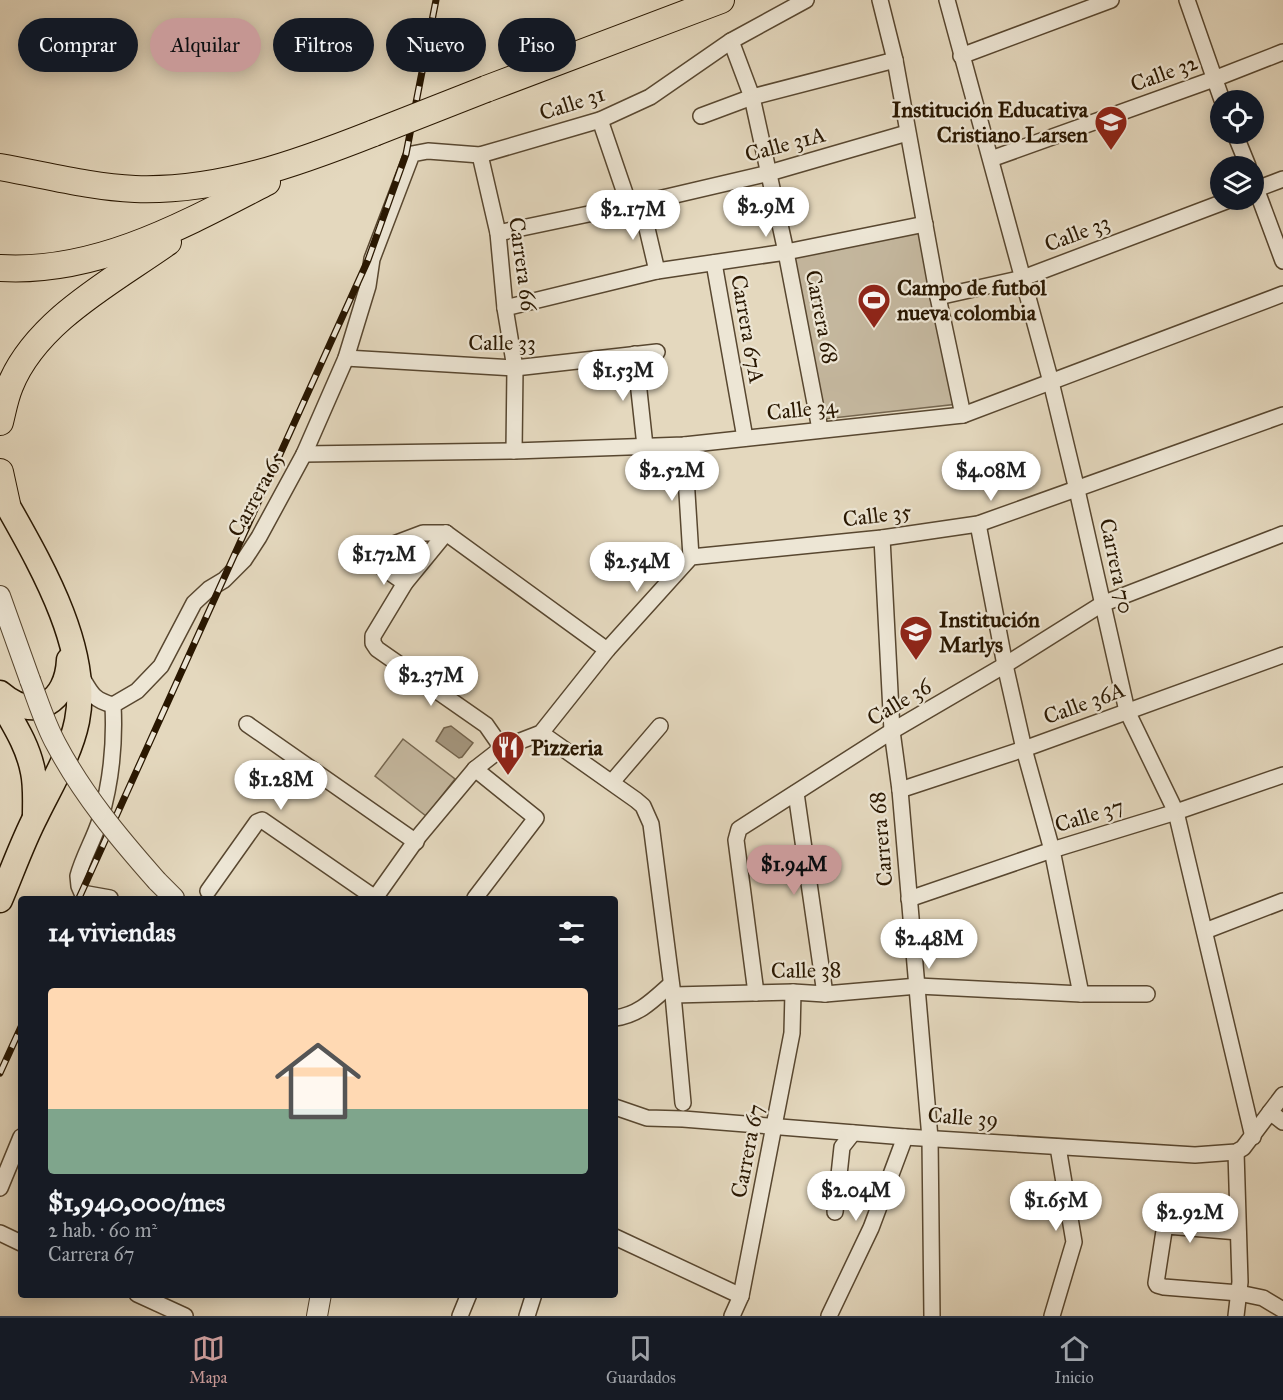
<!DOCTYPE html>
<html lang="es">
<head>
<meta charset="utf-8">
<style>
  :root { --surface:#171b24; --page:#20242c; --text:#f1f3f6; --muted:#9ea1a6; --line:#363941; --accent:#c59692 }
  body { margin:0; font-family:"IM FELL Great Primer",serif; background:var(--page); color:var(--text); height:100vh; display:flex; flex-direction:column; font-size:22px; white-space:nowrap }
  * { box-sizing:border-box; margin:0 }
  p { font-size:20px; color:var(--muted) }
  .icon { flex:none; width:33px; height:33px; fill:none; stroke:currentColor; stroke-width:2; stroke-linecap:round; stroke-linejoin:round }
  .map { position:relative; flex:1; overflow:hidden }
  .drawer { position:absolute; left:18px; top:896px; width:600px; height:402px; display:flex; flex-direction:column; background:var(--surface); border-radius:6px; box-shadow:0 3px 15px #0003 }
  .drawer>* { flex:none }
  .top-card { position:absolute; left:18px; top:18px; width:600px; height:54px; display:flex; gap:12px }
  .buttons { position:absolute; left:1210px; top:90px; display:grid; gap:12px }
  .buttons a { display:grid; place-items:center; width:54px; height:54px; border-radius:50%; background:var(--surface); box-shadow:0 3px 15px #0003; font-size:30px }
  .price { position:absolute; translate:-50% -51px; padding:0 14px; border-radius:21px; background:#fff; color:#222; font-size:20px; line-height:39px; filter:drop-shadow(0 2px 3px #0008) }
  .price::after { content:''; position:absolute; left:50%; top:36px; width:18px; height:14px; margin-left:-9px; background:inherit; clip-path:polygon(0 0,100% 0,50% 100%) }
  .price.selected { background:var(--accent); color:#111 }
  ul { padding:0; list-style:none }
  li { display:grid; align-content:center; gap:12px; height:318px; padding:0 30px }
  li+li { border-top:2px solid var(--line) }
  li span { display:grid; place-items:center; height:186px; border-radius:6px; color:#555 }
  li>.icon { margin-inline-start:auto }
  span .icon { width:108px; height:108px; fill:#fffc; stroke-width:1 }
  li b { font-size:26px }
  h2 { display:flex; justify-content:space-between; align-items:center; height:72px; padding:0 30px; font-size:26px }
  .chip { padding:0 21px; border-radius:27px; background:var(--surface); box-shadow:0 3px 15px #0003; font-size:21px; line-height:54px }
  .chip.selected { background:var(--accent); color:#111 }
  .tab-bar { display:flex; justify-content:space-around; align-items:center; height:84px; border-top:2px solid var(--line); background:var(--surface); font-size:16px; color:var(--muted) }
  .tab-bar a { display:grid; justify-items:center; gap:3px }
  .tab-bar .selected { color:var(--accent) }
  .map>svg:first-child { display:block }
</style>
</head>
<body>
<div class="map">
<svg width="1283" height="1316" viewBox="0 0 1283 1316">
  <rect width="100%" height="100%" fill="#e4d8be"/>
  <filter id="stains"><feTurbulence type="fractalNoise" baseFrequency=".00333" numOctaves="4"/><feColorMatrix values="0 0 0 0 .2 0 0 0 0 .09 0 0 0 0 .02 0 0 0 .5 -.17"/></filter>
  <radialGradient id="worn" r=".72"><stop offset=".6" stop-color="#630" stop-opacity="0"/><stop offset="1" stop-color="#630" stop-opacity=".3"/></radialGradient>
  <!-- green -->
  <g fill="#c4b79e" stroke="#766750" stroke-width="1.5">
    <polygon points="922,231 958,404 824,419 792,254"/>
    <polygon points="418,540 425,545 402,572 381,554"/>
    <polygon points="403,739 455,779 426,816 375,776"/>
  </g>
  <!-- water -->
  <polygon fill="#a4967e" stroke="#73634c" stroke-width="1.5" points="451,726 473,743 462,757 459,758 436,741 444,728"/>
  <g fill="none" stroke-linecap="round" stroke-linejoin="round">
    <defs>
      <g id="minor">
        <polyline points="880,0 895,60 938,297 963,415"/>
        <polyline points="947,0 1051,382 1077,490 1127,711 1176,812 1253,1137"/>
        <polyline points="1187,0 1222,100"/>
        <polyline points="731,41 752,97 786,252 820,429"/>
        <polyline points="961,56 1111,0"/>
        <polyline points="701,116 752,97 895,60"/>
        <polyline points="600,120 629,205"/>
        <polyline points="1235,134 1248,166"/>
        <polyline points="480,155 498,233 505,308 515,368 514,451"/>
        <polyline points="991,159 1214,79 1283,52"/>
        <polyline points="1254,183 1283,261"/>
        <polyline points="1254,190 1283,179"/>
        <polyline points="641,203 657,271"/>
        <polyline points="498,233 641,203 769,173 907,133"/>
        <polyline points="714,263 745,438"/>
        <polyline points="938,297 1023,278 1229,200"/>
        <polyline points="505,308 657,271 786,252 925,224"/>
        <polyline points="635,354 645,446"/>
        <polyline points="346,358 515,368 657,352"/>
        <polyline points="684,445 691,557"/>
        <polyline points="304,454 514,451 684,445 963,415 1283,294"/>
        <polyline points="446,533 405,583 373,636 373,643 377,649 486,725 502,748"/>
        <polyline points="446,533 607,650"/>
        <polyline points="882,538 892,731 900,790 930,1138 932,1316"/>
        <polyline points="405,583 379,565 375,555 378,550 423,533 446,533"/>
        <path d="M81 676C91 693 93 700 113 705"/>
        <polyline points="247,724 416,842"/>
        <polyline points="541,733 636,800 643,806 651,824 673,995 683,1103"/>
        <polyline points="612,782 660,726"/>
        <polyline points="900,790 1024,749 1283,655"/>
        <polyline points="796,793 825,994"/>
        <polyline points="208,891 257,822 262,820 375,898"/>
        <path d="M110 898 82 893 79 886 78 876C83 857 94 839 100 820 111 783 115 744 113 705L137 691 161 666 194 603 209 589 224 580 244 560 259 537 304 454 346 358 368 286 372 259 412 154 428 151 480 155 600 120 650 97 731 41 806 0"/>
        <polyline points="375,898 419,836 475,769 502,748 541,733 607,650 691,557 882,538 978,524 1283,415"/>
        <polyline points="475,898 536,818 475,769"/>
        <polyline points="909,899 1052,850 1176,812 1283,775"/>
        <polyline points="1205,931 1283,901"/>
        <polyline points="756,993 736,840 739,829 892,731 1005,665 1102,604 1283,534"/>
        <polyline points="1081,994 1147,994"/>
        <polyline points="673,995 793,992 825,994 918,986 1081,994 1052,850 1024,749 1005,665 978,524"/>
        <path d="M615 1018C639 1015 653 1000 671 984"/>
        <polyline points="615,1107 647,1118 683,1119 905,1137 1195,1155 1236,1152 1243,1148 1283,1095"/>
        <polyline points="1270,1112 1283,1122"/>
        <polyline points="1236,1152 1240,1282 1236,1316"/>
        <polyline points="0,1188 21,1137"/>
        <polyline points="835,1212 842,1147 853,1133"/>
        <polyline points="1238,1232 1167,1226 1164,1231 1156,1283 1157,1285 1164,1287 1239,1293 1263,1298 1283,1310"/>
        <polyline points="0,1233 21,1243"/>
        <polyline points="615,1237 741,1296"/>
        <polyline points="137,1294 185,1316"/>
        <polyline points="460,1316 469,1294"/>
        <polyline points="527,1316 534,1294"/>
        <polyline points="732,1316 741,1296 792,1033 793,992"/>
        <polyline points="829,1316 871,1228 905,1137"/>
        <polyline points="1052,1316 1074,1242 1058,1147"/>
      </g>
      <g id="tertiary">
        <polyline points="0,596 30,680"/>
        <polyline points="157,881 174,898"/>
        <polyline points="317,1316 321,1294"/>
      </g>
      <g id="primary">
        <path d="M0 492C35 555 92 646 77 721 70 755 51 785 36 816 22 843 12 872 0 900"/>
        <path d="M0 693C35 723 67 702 69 660"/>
        <path d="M0 700C13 723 28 745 33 772 36 786 35 801 35 815"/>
      </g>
      <g id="trunk">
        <polyline points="486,89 721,0"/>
        <path d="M0 167C45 175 90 187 135 189 219 192 298 163 374 133"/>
        <path d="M0 268C96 274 184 225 267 182"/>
        <path d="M0 422C3 410 5 398 10 386 36 321 113 281 168 242"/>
        <polyline points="0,472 7,504"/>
      </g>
    </defs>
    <!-- minor casing -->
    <use href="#minor" stroke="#584730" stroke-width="18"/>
    <!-- tertiary casing -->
    <use href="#tertiary" stroke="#584730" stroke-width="22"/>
    <!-- primary casing -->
    <use href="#primary" stroke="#291701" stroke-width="27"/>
    <!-- trunk casing -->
    <use href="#trunk" stroke="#291701" stroke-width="28"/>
    <!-- minor -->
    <use href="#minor" stroke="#ede6d5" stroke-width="15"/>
    <!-- tertiary -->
    <use href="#tertiary" stroke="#ede6d5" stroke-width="20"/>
    <!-- primary -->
    <use href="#primary" stroke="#e4d8be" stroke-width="24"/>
    <!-- trunk -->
    <use href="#trunk" stroke="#e4d8be" stroke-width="26"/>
    <defs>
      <g id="rail">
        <polyline points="79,898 368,260 406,154 436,0"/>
        <polyline points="0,1073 21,1027"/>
      </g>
    </defs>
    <!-- rail casing -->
    <use href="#rail" stroke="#291701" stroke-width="7"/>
    <!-- rail -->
    <use href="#rail" stroke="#ede6d5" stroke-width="4.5" stroke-dasharray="14" stroke-linecap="butt"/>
    <defs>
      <path id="tertiary-bridge" d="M30 680C38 701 45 724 56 744 83 795 119 838 157 881"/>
      <polyline id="trunk-bridge" points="374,133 486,89"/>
    </defs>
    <!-- tertiary-bridge casing -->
    <use href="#tertiary-bridge" stroke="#584730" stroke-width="22" stroke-linecap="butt"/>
    <!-- trunk-bridge casing -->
    <use href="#trunk-bridge" stroke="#291701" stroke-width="28" stroke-linecap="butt"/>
    <!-- tertiary-bridge -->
    <use href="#tertiary-bridge" stroke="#ede6d5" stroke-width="20"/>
    <!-- trunk-bridge -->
    <use href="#trunk-bridge" stroke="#e4d8be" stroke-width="26"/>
  </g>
  <!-- icons -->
  <defs>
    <symbol id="school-pin" viewBox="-11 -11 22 30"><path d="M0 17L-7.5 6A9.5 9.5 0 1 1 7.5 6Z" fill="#8f2418" stroke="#ede6d5"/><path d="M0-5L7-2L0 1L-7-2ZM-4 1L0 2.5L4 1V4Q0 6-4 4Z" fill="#fff"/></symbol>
    <symbol id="stadium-pin" viewBox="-11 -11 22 30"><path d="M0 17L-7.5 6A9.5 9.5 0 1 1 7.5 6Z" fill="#8f2418" stroke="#ede6d5"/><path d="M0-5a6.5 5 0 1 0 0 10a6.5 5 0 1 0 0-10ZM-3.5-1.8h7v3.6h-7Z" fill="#fff"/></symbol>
    <symbol id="restaurant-pin" viewBox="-11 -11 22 30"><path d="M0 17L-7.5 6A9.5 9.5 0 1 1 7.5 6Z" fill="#8f2418" stroke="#ede6d5"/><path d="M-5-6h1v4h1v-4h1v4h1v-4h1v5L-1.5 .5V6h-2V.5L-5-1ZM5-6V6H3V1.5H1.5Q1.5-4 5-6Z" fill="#fff"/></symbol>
  </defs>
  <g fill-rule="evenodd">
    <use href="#school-pin" x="1092" y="103" width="38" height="52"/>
    <use href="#stadium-pin" x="855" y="281" width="38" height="52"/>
    <use href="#school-pin" x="897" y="613" width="38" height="52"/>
    <use href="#restaurant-pin" x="489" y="728" width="38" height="52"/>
  </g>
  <g text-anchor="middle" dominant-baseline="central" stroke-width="4.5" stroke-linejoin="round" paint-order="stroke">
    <!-- street labels -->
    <g font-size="22" fill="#291701" stroke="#ede6d5">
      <text transform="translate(1164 73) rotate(-20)">Calle 32</text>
      <text transform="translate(572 103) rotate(-18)">Calle 31</text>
      <text transform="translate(785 144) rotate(-15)">Calle 31A</text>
      <text transform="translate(1077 233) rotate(-21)">Calle 33</text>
      <text transform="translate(523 264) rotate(82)">Carrera 66</text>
      <text transform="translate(822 317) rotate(79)">Carrera 68</text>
      <text transform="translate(748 329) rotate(80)">Carrera 67A</text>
      <text x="502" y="342">Calle 33</text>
      <text transform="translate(802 409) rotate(-6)">Calle 34</text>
      <text transform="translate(256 494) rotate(-61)">Carrera 65</text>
      <text transform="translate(877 515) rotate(-7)">Calle 35</text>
      <text transform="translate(1117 566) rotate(78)">Carrera 70</text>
      <text transform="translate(899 702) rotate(-31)">Calle 36</text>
      <text transform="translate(1084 703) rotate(-20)">Calle 36A</text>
      <text transform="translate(1089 815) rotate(-17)">Calle 37</text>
      <text transform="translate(881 839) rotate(-95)">Carrera 68</text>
      <text transform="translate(806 970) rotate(-1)">Calle 38</text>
      <text transform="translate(963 1117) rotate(4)">Calle 39</text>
      <text transform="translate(747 1151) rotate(-79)">Carrera 67</text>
    </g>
    <!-- poi labels -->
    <g font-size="22" font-weight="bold" fill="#291701" stroke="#ede6d5" text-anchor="start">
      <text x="1088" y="109" text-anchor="end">Institución Educativa<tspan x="1088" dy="25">Cristiano Larsen</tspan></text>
      <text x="897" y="287">Campo de futbol<tspan x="897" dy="25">nueva colombia</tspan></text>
      <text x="939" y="619">Institución<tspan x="939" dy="25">Marlys</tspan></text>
      <text x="531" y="747">Pizzeria</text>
    </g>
  </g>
  <rect width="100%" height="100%" filter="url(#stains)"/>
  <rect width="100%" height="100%" fill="url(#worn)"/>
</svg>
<div class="buttons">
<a><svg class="icon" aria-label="locate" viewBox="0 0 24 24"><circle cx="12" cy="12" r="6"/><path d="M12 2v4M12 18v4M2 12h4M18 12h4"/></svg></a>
<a><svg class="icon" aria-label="layers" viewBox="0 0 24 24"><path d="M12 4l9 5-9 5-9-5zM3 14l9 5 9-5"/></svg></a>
</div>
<b class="price" style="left:766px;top:238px">$2.9M</b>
<b class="price" style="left:633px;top:241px">$2.17M</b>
<b class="price" style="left:623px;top:402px">$1.53M</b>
<b class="price" style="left:672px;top:502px">$2.52M</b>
<b class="price" style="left:991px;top:502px">$4.08M</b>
<b class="price" style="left:384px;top:586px">$1.72M</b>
<b class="price" style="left:637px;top:593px">$2.54M</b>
<b class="price" style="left:431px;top:707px">$2.37M</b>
<b class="price" style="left:281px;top:811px">$1.28M</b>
<b class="price selected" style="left:794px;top:896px">$1.94M</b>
<b class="price" style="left:929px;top:970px">$2.48M</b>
<b class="price" style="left:856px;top:1222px">$2.04M</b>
<b class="price" style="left:1056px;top:1232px">$1.65M</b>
<b class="price" style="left:1190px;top:1244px">$2.92M</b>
<div class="top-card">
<a class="chip">Comprar</a>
<a class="chip selected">Alquilar</a>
<a class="chip">Filtros</a>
<a class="chip">Nuevo</a>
<a class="chip">Piso</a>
</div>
<section class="drawer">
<h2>14 viviendas<svg class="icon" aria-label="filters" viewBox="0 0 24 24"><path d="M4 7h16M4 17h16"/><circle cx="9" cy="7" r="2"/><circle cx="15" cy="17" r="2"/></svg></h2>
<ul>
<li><span style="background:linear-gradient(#ffd9b3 65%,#7fa58c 0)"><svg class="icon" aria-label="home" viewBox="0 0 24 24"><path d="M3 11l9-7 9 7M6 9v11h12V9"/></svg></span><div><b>$1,940,000/mes</b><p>2 hab. · 60 m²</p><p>Carrera 67</p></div></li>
</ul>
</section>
</div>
<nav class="tab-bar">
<a class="selected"><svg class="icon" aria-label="map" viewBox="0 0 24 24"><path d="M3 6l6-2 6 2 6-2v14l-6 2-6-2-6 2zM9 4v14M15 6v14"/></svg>Mapa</a>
<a><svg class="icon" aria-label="saved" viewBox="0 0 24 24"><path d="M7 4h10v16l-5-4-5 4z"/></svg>Guardados</a>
<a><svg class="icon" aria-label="home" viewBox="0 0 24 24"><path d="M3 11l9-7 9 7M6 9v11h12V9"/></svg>Inicio</a>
</nav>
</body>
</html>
